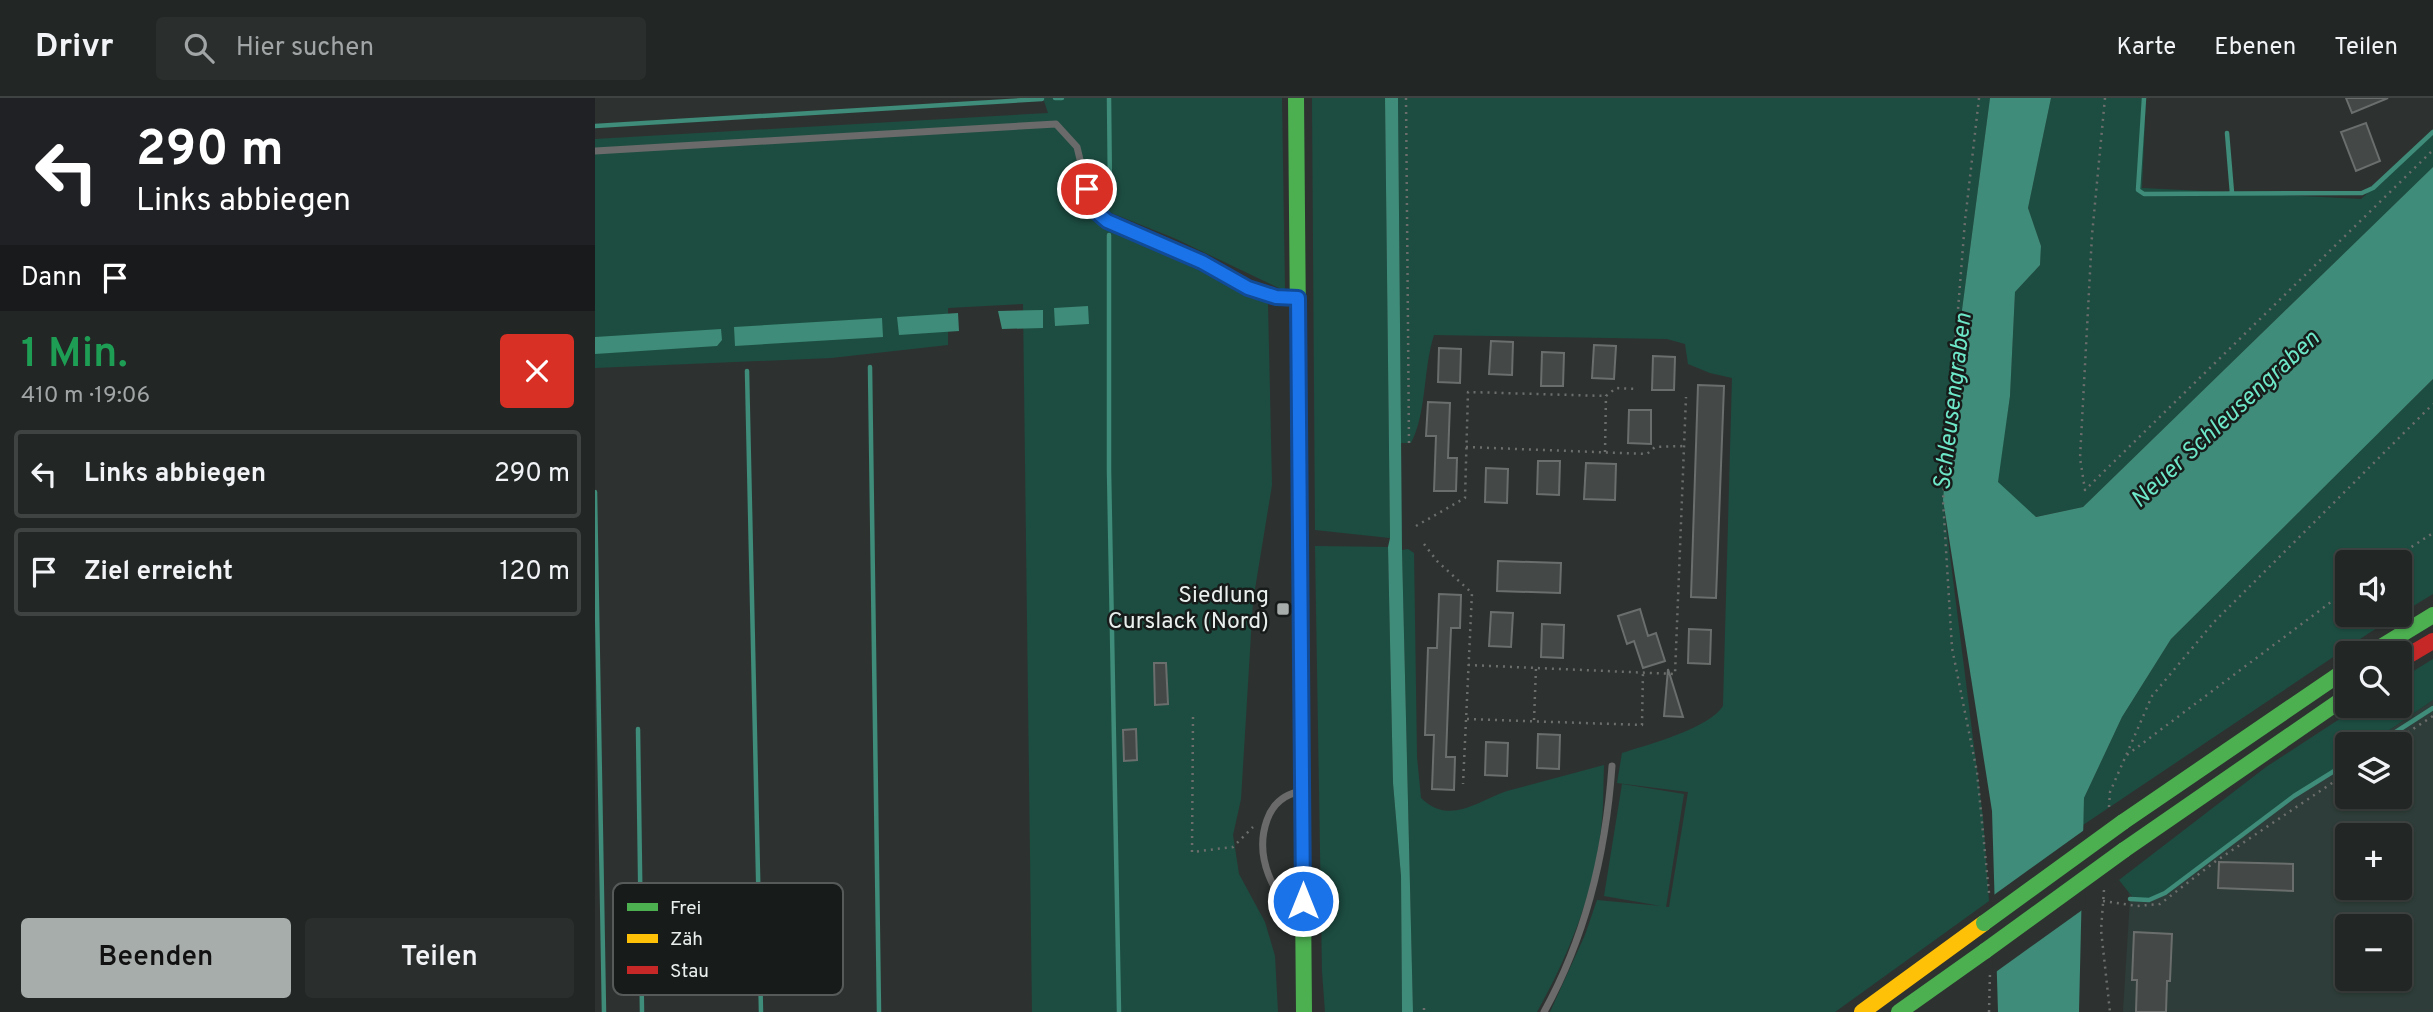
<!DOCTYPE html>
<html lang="de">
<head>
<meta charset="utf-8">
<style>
  body { margin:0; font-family:Overpass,sans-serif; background:#2a2e2c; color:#f1f3f6; height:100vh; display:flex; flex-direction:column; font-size:26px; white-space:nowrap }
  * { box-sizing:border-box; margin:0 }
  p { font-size:23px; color:#a2a5a6 }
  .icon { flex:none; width:38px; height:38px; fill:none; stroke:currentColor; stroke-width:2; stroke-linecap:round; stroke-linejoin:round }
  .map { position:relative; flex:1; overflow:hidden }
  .sheet { display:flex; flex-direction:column; background:#222624; width:595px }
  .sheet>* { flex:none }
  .hud { background:#202124; color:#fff; overflow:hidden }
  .controls { position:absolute; left:1740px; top:452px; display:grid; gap:14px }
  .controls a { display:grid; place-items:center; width:77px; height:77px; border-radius:7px; background:#222624; box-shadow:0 2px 5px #0004,0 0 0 2px #3f4341; font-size:35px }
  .pin { position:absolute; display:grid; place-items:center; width:60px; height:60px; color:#fff; margin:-30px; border:4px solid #fff; border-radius:50%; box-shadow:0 2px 7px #0007 }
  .me { position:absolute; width:77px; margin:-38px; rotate:0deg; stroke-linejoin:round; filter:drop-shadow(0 0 5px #0008) }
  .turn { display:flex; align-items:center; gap:24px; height:147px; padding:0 21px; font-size:32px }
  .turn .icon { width:91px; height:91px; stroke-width:2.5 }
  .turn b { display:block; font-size:49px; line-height:60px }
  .then { display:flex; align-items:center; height:66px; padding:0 21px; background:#0003; gap:14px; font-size:26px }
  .round { display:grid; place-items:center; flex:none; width:74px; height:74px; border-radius:7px; background:#2a2e2c }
  .head { display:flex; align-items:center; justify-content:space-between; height:119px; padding:0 21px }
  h1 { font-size:42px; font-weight:600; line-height:52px; color:#1e9e55 }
  .primary-button { display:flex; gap:14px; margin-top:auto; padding:14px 21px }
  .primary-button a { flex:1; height:80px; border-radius:7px; background:#a7adab; color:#111; font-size:28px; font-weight:600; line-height:80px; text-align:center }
  .primary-button a+a { background:#2a2e2c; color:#f1f3f6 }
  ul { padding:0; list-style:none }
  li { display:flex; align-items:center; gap:21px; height:88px; margin:0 14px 10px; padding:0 7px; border:4px solid #3f4341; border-radius:7px }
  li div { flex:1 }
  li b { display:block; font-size:26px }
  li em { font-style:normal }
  header { display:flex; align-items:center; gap:42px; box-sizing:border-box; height:98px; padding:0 35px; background:#222624; border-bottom:2px solid #3f4341 }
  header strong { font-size:33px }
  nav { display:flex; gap:38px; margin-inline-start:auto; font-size:24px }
  .search { width:490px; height:63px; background:#2a2e2c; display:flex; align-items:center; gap:18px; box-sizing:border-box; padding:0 24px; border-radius:7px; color:#a2a5a6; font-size:26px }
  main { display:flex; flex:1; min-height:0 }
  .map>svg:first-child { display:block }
  .built { fill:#2e3d39; fill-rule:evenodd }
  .green { fill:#1d4d41; fill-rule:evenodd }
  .water { fill:#3e8c79 }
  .pier { fill:#2d3230 }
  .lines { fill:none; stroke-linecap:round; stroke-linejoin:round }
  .stream { stroke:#3e8c79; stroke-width:4.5 }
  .building { fill:#444847; stroke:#6a6e6c; stroke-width:2 }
  .path { stroke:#6c6e6c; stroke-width:2.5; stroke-dasharray:2 5; stroke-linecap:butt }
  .lane { stroke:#696a69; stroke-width:7 }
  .fast { stroke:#4caf50; stroke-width:16 }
  .slow { stroke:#ffc107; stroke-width:16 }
  .jam { stroke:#c62828; stroke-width:16 }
  .fast-bridge { stroke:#4caf50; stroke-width:16 }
  .route-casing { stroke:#114b97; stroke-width:18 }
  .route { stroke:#1a73e8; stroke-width:12 }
  .poi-dot { fill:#a7adab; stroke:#171b19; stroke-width:2.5 }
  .labels { text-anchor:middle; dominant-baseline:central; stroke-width:5; stroke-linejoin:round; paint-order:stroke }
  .poi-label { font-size:23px; fill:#e9efed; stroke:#171b19; text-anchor:end }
  .water-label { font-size:24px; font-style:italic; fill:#6de7c8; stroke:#171b19 }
  .key { fill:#171b19; stroke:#565b59; stroke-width:2 }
  .key-label { font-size:19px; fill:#e9efed }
</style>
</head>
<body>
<header>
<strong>Drivr</strong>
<div class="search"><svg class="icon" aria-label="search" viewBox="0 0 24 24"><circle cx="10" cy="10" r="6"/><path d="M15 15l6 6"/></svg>Hier suchen</div>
<nav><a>Karte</a><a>Ebenen</a><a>Teilen</a></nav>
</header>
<main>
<section class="sheet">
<div class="hud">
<div class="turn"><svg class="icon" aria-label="left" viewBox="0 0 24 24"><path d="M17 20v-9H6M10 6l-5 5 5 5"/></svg><div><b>290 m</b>Links abbiegen</div></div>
<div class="then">Dann<svg class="icon" aria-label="arrive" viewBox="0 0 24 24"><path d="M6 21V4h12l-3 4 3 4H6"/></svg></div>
</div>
<div class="head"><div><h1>1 Min.</h1><p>410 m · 19:06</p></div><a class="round" style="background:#d93025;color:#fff"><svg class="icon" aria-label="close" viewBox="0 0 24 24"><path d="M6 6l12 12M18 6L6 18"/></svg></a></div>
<ul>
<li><svg class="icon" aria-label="left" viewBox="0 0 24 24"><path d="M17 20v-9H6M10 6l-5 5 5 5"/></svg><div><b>Links abbiegen</b></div><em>290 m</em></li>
<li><svg class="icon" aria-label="arrive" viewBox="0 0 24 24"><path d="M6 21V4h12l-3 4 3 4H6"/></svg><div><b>Ziel erreicht</b></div><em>120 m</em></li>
</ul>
<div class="primary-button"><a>Beenden</a><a>Teilen</a></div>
</section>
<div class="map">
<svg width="1838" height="914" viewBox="0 0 1838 914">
  <rect width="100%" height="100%" fill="#2d3230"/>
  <!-- built -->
  <path class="built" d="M1838,602v312h-310l7,-113 -2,-7 6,7 31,-6 182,-134v37h52v-52h-30zM1752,737h52v52h-52zM1752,828h52v52h-52z"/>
  <!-- green -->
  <path class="green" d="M448,0h239l3,193 -111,-53 -70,-28 -1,13 165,81 4,181 -19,116 -12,198 -8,36 6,39 26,48 10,34 3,56h-246l-9,-708 -75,4v37l-117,13 -236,10v-229l453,-26z
    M717,0h73l5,440 -75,-8z
    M803,0h592l-37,280 -10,122 40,318 6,83 -154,111h-285l35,-77 12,-35 64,6 -57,-10 18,-112 62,10 -18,113h3l19,-115 -71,-9 5,-30c25,-8 88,-25 101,-47l9,-328 -22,-5 -22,-9 -3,-20 -18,-5 -233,-4c-11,33 -7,78 -23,108h-10z
    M1456,0h95l-4,90 219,11 72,-65v33l-350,340 -48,10 -38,-34 13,-87 5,-104 25,-27 1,-19 -13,-38z
    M1838,281v215l-64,39 -286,192 1,-27 38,-81 49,-78zM1752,464h52v52h-52z
    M720,448l73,1 5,236 8,93 1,136h-77l-3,-41z
    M813,451l6,4 3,204 4,41c29,28 56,3 86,-7l97,-26c-1,21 0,43 -3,64 -7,65 -33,127 -64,183h-124l-11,-462z
    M1838,561v41l-64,44h-22v15l-182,134 -16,7 -15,-1 -15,-19 147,-113 95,-62h38v-25z"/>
  <!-- water -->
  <path class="water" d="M790,0h13l4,452 11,462h-11l-1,-136 -8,-93 -5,-236 2,-9z
    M1395,0h61l-23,110 13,38 -1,19 -25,27 -5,104 -12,86 38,35 47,-10 350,-340v212l-262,260 -49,78 -38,81 -5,214h-81l-6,-201 -49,-311 10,-122z
    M493,208l1,18 -34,2 -1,-18z
    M448,212v18l-41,1 -4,-18z
    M363,215l1,18 -60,4 -2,-18z
    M287,220l1,19 -148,9 -1,-19z
    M126,231l1,11 -5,6 -122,8v-17z"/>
  <!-- pier -->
  <path class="pier" d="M1492,730l-2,80 -92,66 -2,-77z"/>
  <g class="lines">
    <!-- stream -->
    <path class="stream" d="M460,0h7
      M514,0l1,93
      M1549,0l-6,92 6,4 218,-1 11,-5 60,-56
      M0,28l447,-27
      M1632,35l5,60
      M514,137v235l10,542
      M275,269l9,645
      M152,273l14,641
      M0,394l9,520
      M43,631l4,283
      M1782,646l56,-36
      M1535,801l19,1 16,-7 129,-97 53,-33"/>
  </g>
  <!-- building -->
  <path class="building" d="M1751,0h42l-36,15z
    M1771,25l14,38 -24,10 -15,-39z
    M896,243l22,1 -1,33 -23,-1z
    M999,247l22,1 -2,33 -22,-1z
    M844,250l22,1 -1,34 -22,-1z
    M947,254l22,1 -1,33h-22z
    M1058,258l22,1 -1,33h-22z
    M1103,287l26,1 -8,212 -25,-1z
    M833,304l22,1 -2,55h9l-1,33h-22l2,-55h-10z
    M1034,312h22v34l-23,-1z
    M943,363h22l-1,34 -22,-1z
    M991,365l30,1 -1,36 -31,-1z
    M891,370l22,1 -1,34 -22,-1z
    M903,463l63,2 -1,30 -63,-2z
    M844,496l22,1 -1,33h-9l-3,75 -2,54h9l-1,33 -22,-1 2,-54h-9l3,-87h9z
    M1045,511l8,27 8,-3 9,28 -22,7 -9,-27 -7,3 -9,-28z
    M896,514l22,1 -2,34 -22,-1z
    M947,526l22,1 -1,33 -22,-1z
    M1094,531l22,1 -1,34 -22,-1z
    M559,565h12l2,41 -13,1z
    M1073,571l15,48 -19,-1z
    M541,631l1,31 -13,1 -1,-31z
    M943,636l22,1 -1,34 -22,-1z
    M891,644l22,1 -1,33 -22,-1z
    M1624,764l74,2v27l-75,-3z
    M1539,834l38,2 -2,47h-3l-1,31h-30l1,-32h-5z"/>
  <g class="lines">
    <!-- path -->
    <path class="path" d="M811,0l3,346
      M1384,0l-14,123 -22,279 9,148 25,124 12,121
      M1510,0l-13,137 -12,223 5,32 348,-340
      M871,349l181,7 8,-7 29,-1
      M1010,354l1,-56 10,-8 21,1
      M821,428l49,-28 3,-106 138,4
      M829,446l13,17 35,32 -9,191
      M1793,464l45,-29
      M873,567l207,9 11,-277
      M598,619l-1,135 41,-5 20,-20
      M872,621l175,6 1,-53
      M939,622l2,-52
      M1795,646l43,-28
      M1532,657l220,-165
      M1514,709l1,-15 42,-96 62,-74 219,-218
      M1509,792l-3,40 9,82
      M1508,803l34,5 23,-2 56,-43 131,-88
      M829,910v4
      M1394,914l1,-39"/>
    <!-- lane -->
    <path class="lane" d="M0,53l461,-27 21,23 15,62 15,12 95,41 46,26 28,9 21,1
      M704,825c-24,-29 -46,-64 -32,-103 6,-17 17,-26 35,-29
      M949,914c42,-76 62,-161 68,-246"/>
    <!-- fast -->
    <path class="fast" d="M701,0l8,914
      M1776,555l62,-38
      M1528,724l224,-153
      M1529,752l223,-154
      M1304,914l86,-61"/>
    <!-- slow -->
    <path class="slow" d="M1267,914l122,-89"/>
    <!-- jam -->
    <path class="jam" d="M1804,563l34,-20"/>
    <!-- fast-bridge -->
    <path class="fast-bridge" d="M1389,825l139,-101
      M1390,853l139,-101"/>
  </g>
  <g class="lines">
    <!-- route casing -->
    <g class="route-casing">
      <path id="route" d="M492,91l6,20 14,12 95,41 46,26 28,9 22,1 5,603"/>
    </g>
    <!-- route -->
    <use href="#route" class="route"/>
  </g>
  <!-- markers -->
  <rect class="poi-dot" x="681" y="504" width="14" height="14" rx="3.5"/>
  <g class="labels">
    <!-- poi labels -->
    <g class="poi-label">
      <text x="674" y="498">Siedlung<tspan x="674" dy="26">Curslack (Nord)</tspan></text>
    </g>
    <!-- water labels -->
    <g class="water-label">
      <text transform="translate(1359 304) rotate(-83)">Schleusengraben</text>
      <text transform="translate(1631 322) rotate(-43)">Neuer Schleusengraben</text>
    </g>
  </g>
  <!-- legend -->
  <rect x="18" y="785" width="230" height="112" rx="10" class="key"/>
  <rect x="32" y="805" width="31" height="8" fill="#4caf50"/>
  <rect x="32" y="836" width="31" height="9" fill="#ffc107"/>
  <rect x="32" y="868" width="31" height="8" fill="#c62828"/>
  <g class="key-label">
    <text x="75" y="816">Frei</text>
    <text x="75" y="847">Zäh</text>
    <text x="75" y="879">Stau</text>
  </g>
</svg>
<div class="controls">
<a><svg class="icon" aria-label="sound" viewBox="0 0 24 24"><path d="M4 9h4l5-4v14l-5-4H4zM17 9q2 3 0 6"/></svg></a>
<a><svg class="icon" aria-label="search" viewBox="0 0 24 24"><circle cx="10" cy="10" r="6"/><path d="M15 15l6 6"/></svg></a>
<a><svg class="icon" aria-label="layers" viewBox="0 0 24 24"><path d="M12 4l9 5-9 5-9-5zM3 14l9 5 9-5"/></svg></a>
<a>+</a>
<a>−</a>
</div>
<div class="pin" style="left:492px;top:91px;background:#d93025"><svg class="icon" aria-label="arrive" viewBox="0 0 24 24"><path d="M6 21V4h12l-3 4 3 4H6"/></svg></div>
<svg class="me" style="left:708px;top:803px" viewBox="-20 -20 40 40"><circle r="17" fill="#1a73e8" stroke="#fff" stroke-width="3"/><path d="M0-11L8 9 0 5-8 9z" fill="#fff"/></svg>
</div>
</main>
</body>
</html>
